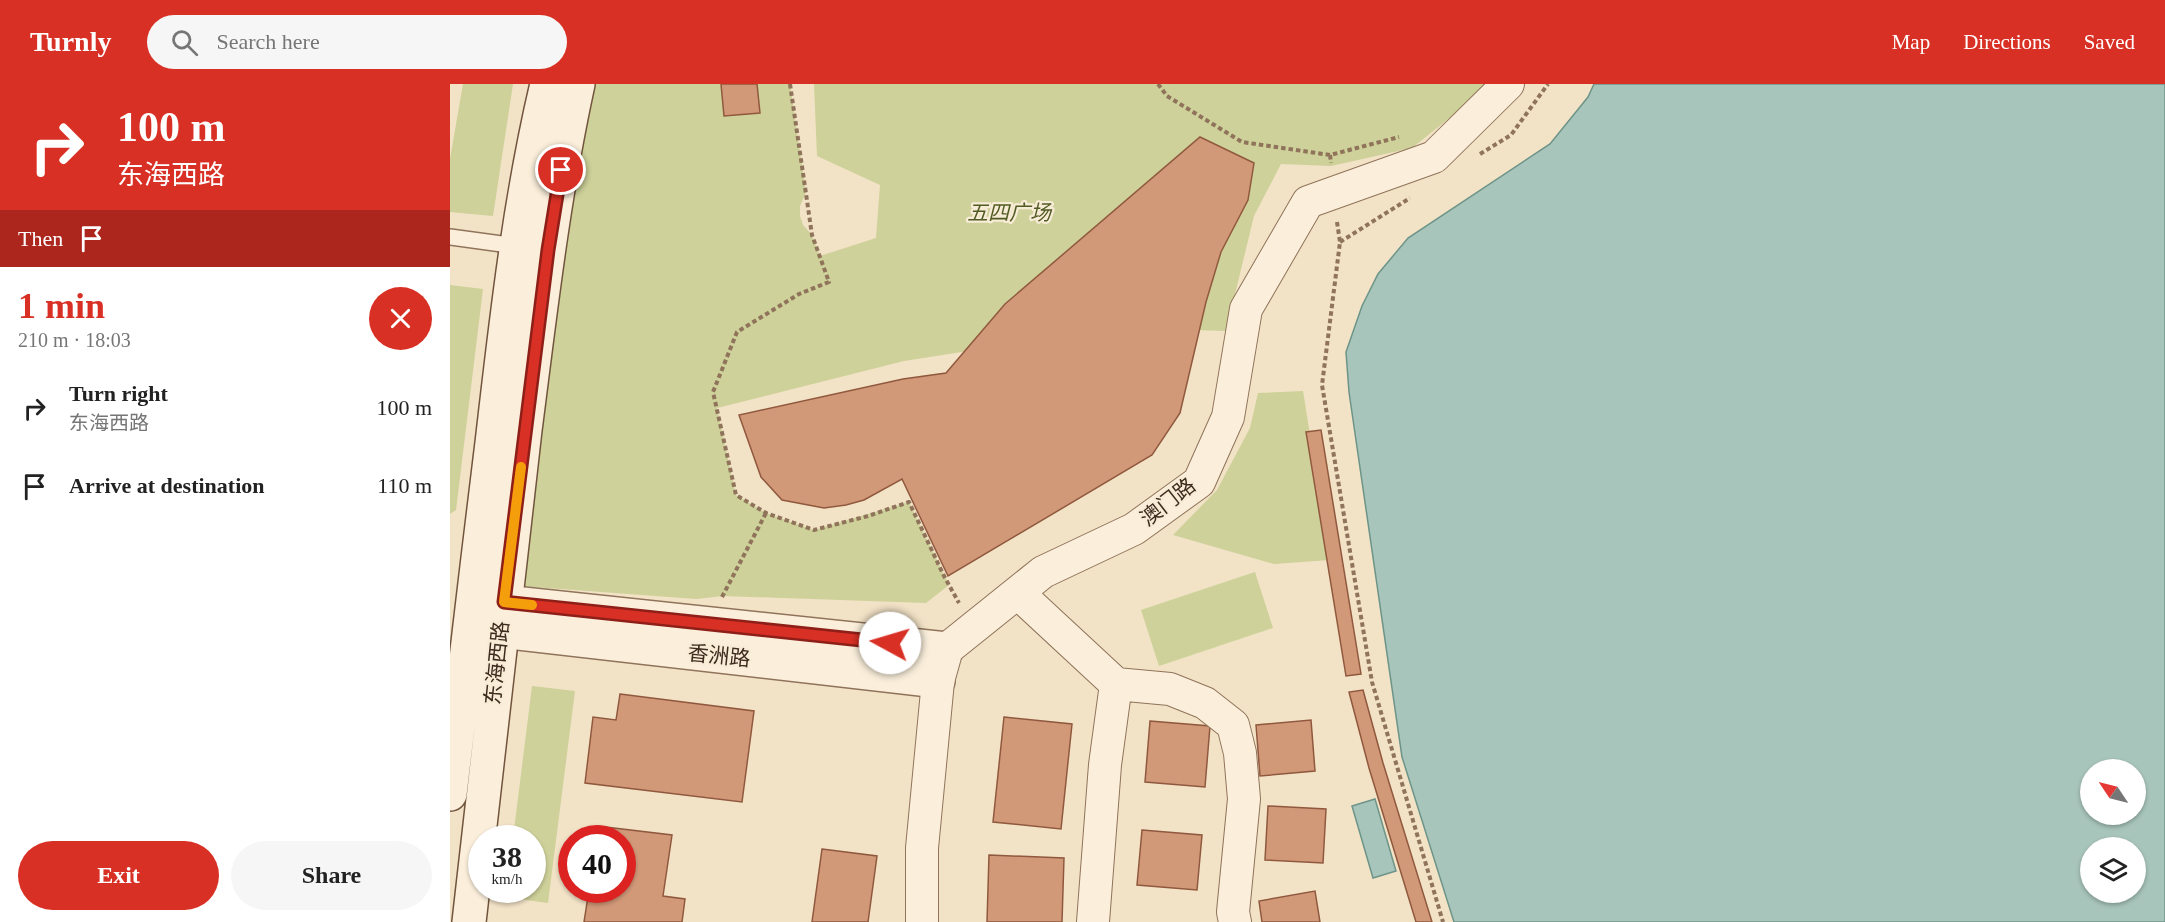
<!DOCTYPE html>
<html lang="en">
<head>
<meta charset="utf-8">
<style>
  body { margin:0; font-family:"Times New Roman","Noto Sans SC",serif; background:#f6f6f6; color:#222; height:100vh; display:flex; flex-direction:column; font-size:22px; white-space:nowrap }
  * { box-sizing:border-box; margin:0 }
  p { font-size:20px; color:#767676 }
  .icon { flex:none; width:33px; height:33px; fill:none; stroke:currentColor; stroke-width:2; stroke-linecap:round; stroke-linejoin:round }
  .map { position:relative; flex:1; overflow:hidden }
  .drawer { display:flex; flex-direction:column; background:#fff; width:450px }
  .drawer>* { flex:none }
  .top-card { background:#d93025; color:#fff; overflow:hidden }
  .needle { width:39px; rotate:305deg }
  .fabs { position:absolute; left:1630px; top:675px; display:grid; gap:12px }
  .fabs a { display:grid; place-items:center; width:66px; height:66px; border-radius:50%; background:#fff; box-shadow:0 2px 4px #0004; font-size:30px }
  .speed { position:absolute; left:18px; top:741px; display:flex; gap:12px; font-size:30px; font-weight:700; text-align:center }
  .speed>* { display:grid; place-content:center; width:78px; height:78px; border-radius:50%; background:#fff; box-shadow:0 2px 4px #0004; line-height:1 }
  .speed small { font-size:15px; font-weight:400 }
  .speed .limit { border:9px solid #d22; background:#fff; color:#111 }
  .pin { position:absolute; display:grid; place-items:center; width:51px; height:51px; color:#fff; margin:-26px; border:3px solid #fff; border-radius:50%; box-shadow:0 2px 6px #0007 }
  .me { position:absolute; width:66px; margin:-33px; rotate:276deg; stroke-linejoin:round; filter:drop-shadow(0 0 4px #0008) }
  .turn { display:flex; align-items:center; gap:21px; height:126px; padding:0 18px; font-size:27px }
  .turn .icon { width:78px; height:78px; stroke-width:2.5 }
  .turn b { display:block; font-size:42px; line-height:51px }
  .then { display:flex; align-items:center; height:57px; padding:0 18px; background:#0003; gap:12px; font-size:22px }
  .round { display:grid; place-items:center; flex:none; width:63px; height:63px; border-radius:32px; background:#f6f6f6 }
  .overview { display:flex; align-items:center; justify-content:space-between; height:102px; padding:0 18px }
  h1 { font-size:36px; font-weight:600; line-height:45px; color:#d93025 }
  .primary-button { display:flex; gap:12px; margin-top:auto; padding:12px 18px }
  .primary-button a { flex:1; height:69px; border-radius:36px; background:#d93025; color:#fff; font-size:24px; font-weight:600; line-height:69px; text-align:center }
  .primary-button a+a { background:#f6f6f6; color:#222 }
  ul { padding:0; list-style:none }
  li { display:flex; align-items:center; gap:18px; height:78px; padding:0 18px }
  li div { flex:1 }
  li b { display:block; font-size:22px }
  li em { font-style:normal }
  header { display:flex; align-items:center; gap:36px; box-sizing:border-box; height:84px; padding:0 30px; background:#d93025; color:#fff }
  header strong { font-size:28px }
  nav { display:flex; gap:33px; margin-inline-start:auto; font-size:21px }
  .search { width:420px; height:54px; background:#f6f6f6; display:flex; align-items:center; gap:15px; box-sizing:border-box; padding:0 21px; border-radius:33px; color:#767676; font-size:22px }
  main { display:flex; flex:1; min-height:0 }
  .map>svg:first-child { display:block }
  .green { fill:#ced199 }
  .water { fill:#a8c5bb; stroke:#6d9488; stroke-width:1.5; fill-rule:evenodd }
  .building { fill:#d29979; stroke:#90593e; stroke-width:1.5 }
  .lines { fill:none; stroke-linecap:round; stroke-linejoin:round }
  .service-casing { stroke:#8f735a; stroke-width:18 }
  .minor-casing { stroke:#8f735a; stroke-width:34 }
  .tertiary-casing { stroke:#8f735a; stroke-width:36 }
  .secondary-casing { stroke:#71543d; stroke-width:36 }
  .path { stroke:#8f735a; stroke-width:4; stroke-dasharray:4.5 3; stroke-linecap:butt }
  .service { stroke:#fbefdb; stroke-width:15 }
  .minor { stroke:#fbefdb; stroke-width:32 }
  .tertiary { stroke:#fbefdb; stroke-width:33 }
  .secondary { stroke:#fbefdb; stroke-width:33 }
  .route-casing { stroke:#8d1f18; stroke-width:15 }
  .route { stroke:#d93025; stroke-width:10 }
  .slow { stroke:#f59e0b; stroke-width:10 }
  .labels { text-anchor:middle; dominant-baseline:central; stroke-width:4.5; stroke-linejoin:round; paint-order:stroke }
  .park-label { font-size:21px; font-style:italic; fill:#515c24; stroke:#f8ecd7 }
  .street-label { font-size:21px; fill:#3e2c1f; stroke:#f8ecd7 }
</style>
</head>
<body>
<header>
<strong>Turnly</strong>
<div class="search"><svg class="icon" aria-label="search" viewBox="0 0 24 24"><circle cx="10" cy="10" r="6"/><path d="M15 15l6 6"/></svg>Search here</div>
<nav><a>Map</a><a>Directions</a><a>Saved</a></nav>
</header>
<main>
<section class="drawer">
<div class="top-card">
<div class="turn"><svg class="icon" aria-label="right" viewBox="0 0 24 24"><path d="M7 20v-9h11M14 6l5 5-5 5"/></svg><div><b>100 m</b>东海西路</div></div>
<div class="then">Then<svg class="icon" aria-label="arrive" viewBox="0 0 24 24"><path d="M6 21V4h12l-3 4 3 4H6"/></svg></div>
</div>
<div class="overview"><div><h1>1 min</h1><p>210 m · 18:03</p></div><a class="round" style="background:#d93025;color:#fff"><svg class="icon" aria-label="close" viewBox="0 0 24 24"><path d="M6 6l12 12M18 6L6 18"/></svg></a></div>
<ul>
<li><svg class="icon" aria-label="right" viewBox="0 0 24 24"><path d="M7 20v-9h11M14 6l5 5-5 5"/></svg><div><b>Turn right</b><p>东海西路</p></div><em>100 m</em></li>
<li><svg class="icon" aria-label="arrive" viewBox="0 0 24 24"><path d="M6 21V4h12l-3 4 3 4H6"/></svg><div><b>Arrive at destination</b></div><em>110 m</em></li>
</ul>
<div class="primary-button"><a>Exit</a><a>Share</a></div>
</section>
<div class="map">
<svg width="1715" height="838" viewBox="0 0 1715 838">
  <rect width="100%" height="100%" fill="#f2e2c6"/>
  <!-- green -->
  <path class="green" d="M13,0h50l-20,132 -43,-4v-53z
    M139,0h201l16,108 -6,14v10l3,9 9,10 8,21 56,-18 4,-53 -63,-29 -3,-72h678l-80,64 -81,18 -50,-2 -27,52 -28,115 -63,-2 -130,12 -129,20 -187,47 19,87 30,18 48,17 95,-28 40,83 -23,18 -203,-7 -27,3 -176,-13 37,-339z
    M0,201l33,4 -27,221 -6,4z
    M853,307l27,169 -56,4 -101,-29 44,-45 33,-62 8,-35z
    M805,488l18,56 -114,38 -18,-56z
    M82,602l43,5 -27,212 -43,-6 1,-7h26v-52h-19z"/>
  <!-- water -->
  <path class="water" d="M1144,0h571v838h-711l-52,-165 -53,-365 -3,-40 16,-46 16,-32 30,-36 142,-94 38,-47zM1641,686h45v44h-45zM1641,764h45v44h-45z
    M925,715l21,72 -23,7 -21,-72z"/>
  <!-- building -->
  <path class="building" d="M271,0h36l3,29 -36,3z
    M750,53l54,26 -6,37 -27,52 -15,50 -26,111 -28,42 -204,121 -46,-97 -38,21 -18,5 -22,3 -42,-8 -21,-23 -22,-62 164,-36 43,-6 59,-69z
    M871,346l40,244 -15,2 -40,-244z
    M913,606l20,73 49,159h-16l-47,-154 -20,-76z
    M170,610l134,17 -12,91 -157,-19 8,-66 23,3z
    M554,633l68,7 -11,105 -68,-7z
    M861,636l4,51 -55,5 -4,-51z
    M700,637l60,5 -5,61 -60,-5z
    M818,722l58,3 -3,54 -58,-3z
    M147,742l75,9 -9,61 22,3 -3,23h-98l5,-32h33v-52h-26z
    M692,746l60,5 -5,55 -60,-5z
    M372,765l55,7 -9,66h-56z
    M539,771l75,3 -2,64h-75z
    M865,807l5,31h-58l-3,-21z"/>
  <g class="lines">
    <!-- service casing -->
    <g class="service-casing">
      <path id="service" d="M0,153l67,9"/>
    </g>
    <!-- minor casing -->
    <g class="minor-casing">
      <path id="minor" d="M569,510l97,90 -11,81 -12,157
        M666,600l54,5 35,14 28,22 7,28 4,46 -11,113 2,10
        M472,838v-74l16,-167 9,-32 96,-77 91,-43 65,-47 29,-65 18,-108 62,-107 126,-45 74,-73"/>
    </g>
    <!-- tertiary casing -->
    <g class="tertiary-casing">
      <path id="tertiary" d="M54,518l443,47
        M51,547l437,50"/>
    </g>
    <!-- secondary casing -->
    <g class="secondary-casing">
      <path id="secondary" d="M0,710c13,-117 28,-234 42,-351 14,-120 27,-241 55,-359
        M19,838c18,-164 36,-328 56,-492 15,-116 28,-232 53,-346"/>
    </g>
    <!-- path -->
    <path class="path" d="M340,0l22,151 17,47 -30,12 -62,38 -24,60 23,103 30,18 48,17 54,-14 41,-14 35,74 15,27
      M708,0l9,12 75,46 88,13 69,-18
      M1030,70l31,-19 37,-51
      M880,71l1,8
      M887,138l3,20 -18,143 50,297 71,240
      M890,158l70,-44
      M272,513l44,-84"/>
    <!-- service -->
    <use href="#service" class="service"/>
    <!-- minor -->
    <use href="#minor" class="minor"/>
    <!-- tertiary -->
    <use href="#tertiary" class="tertiary"/>
    <!-- secondary -->
    <use href="#secondary" class="secondary"/>
  </g>
  <g class="lines">
    <!-- route casing -->
    <g class="route-casing">
      <path id="route" d="M111,86l-13,80 -44,352 386,41"/>
    </g>
    <!-- route -->
    <use href="#route" class="route"/>
    <!-- slow -->
    <path class="slow" d="M71,383l-17,135 28,3"/>
  </g>
  <g class="labels">
    <!-- park labels -->
    <g class="park-label">
      <text x="559" y="129">五四广场</text>
    </g>
    <!-- street labels -->
    <g class="street-label">
      <text transform="translate(718 418) rotate(-38)">澳门路</text>
      <text transform="translate(269 572) rotate(6)">香洲路</text>
      <text transform="translate(47 579) rotate(-84)">东海西路</text>
    </g>
  </g>
</svg>
<div class="fabs">
<a><svg class="needle" viewBox="-14 -14 28 28"><path d="M0-13l5 13h-10z" fill="#e53935"/><path d="M0 13l5-13h-10z" fill="#767676"/></svg></a>
<a><svg class="icon" aria-label="layers" viewBox="0 0 24 24"><path d="M12 4l9 5-9 5-9-5zM3 14l9 5 9-5"/></svg></a>
</div>
<div class="speed"><div>38<small>km/h</small></div><div class="limit">40</div></div>
<div class="pin" style="left:111px;top:86px;background:#d93025"><svg class="icon" aria-label="arrive" viewBox="0 0 24 24"><path d="M6 21V4h12l-3 4 3 4H6"/></svg></div>
<svg class="me" style="left:440px;top:559px" viewBox="-20 -20 40 40"><circle r="19" fill="#fff"/><path d="M0-13L10 11 0 6-10 11z" fill="#d93025"/></svg>
</div>
</main>
</body>
</html>
